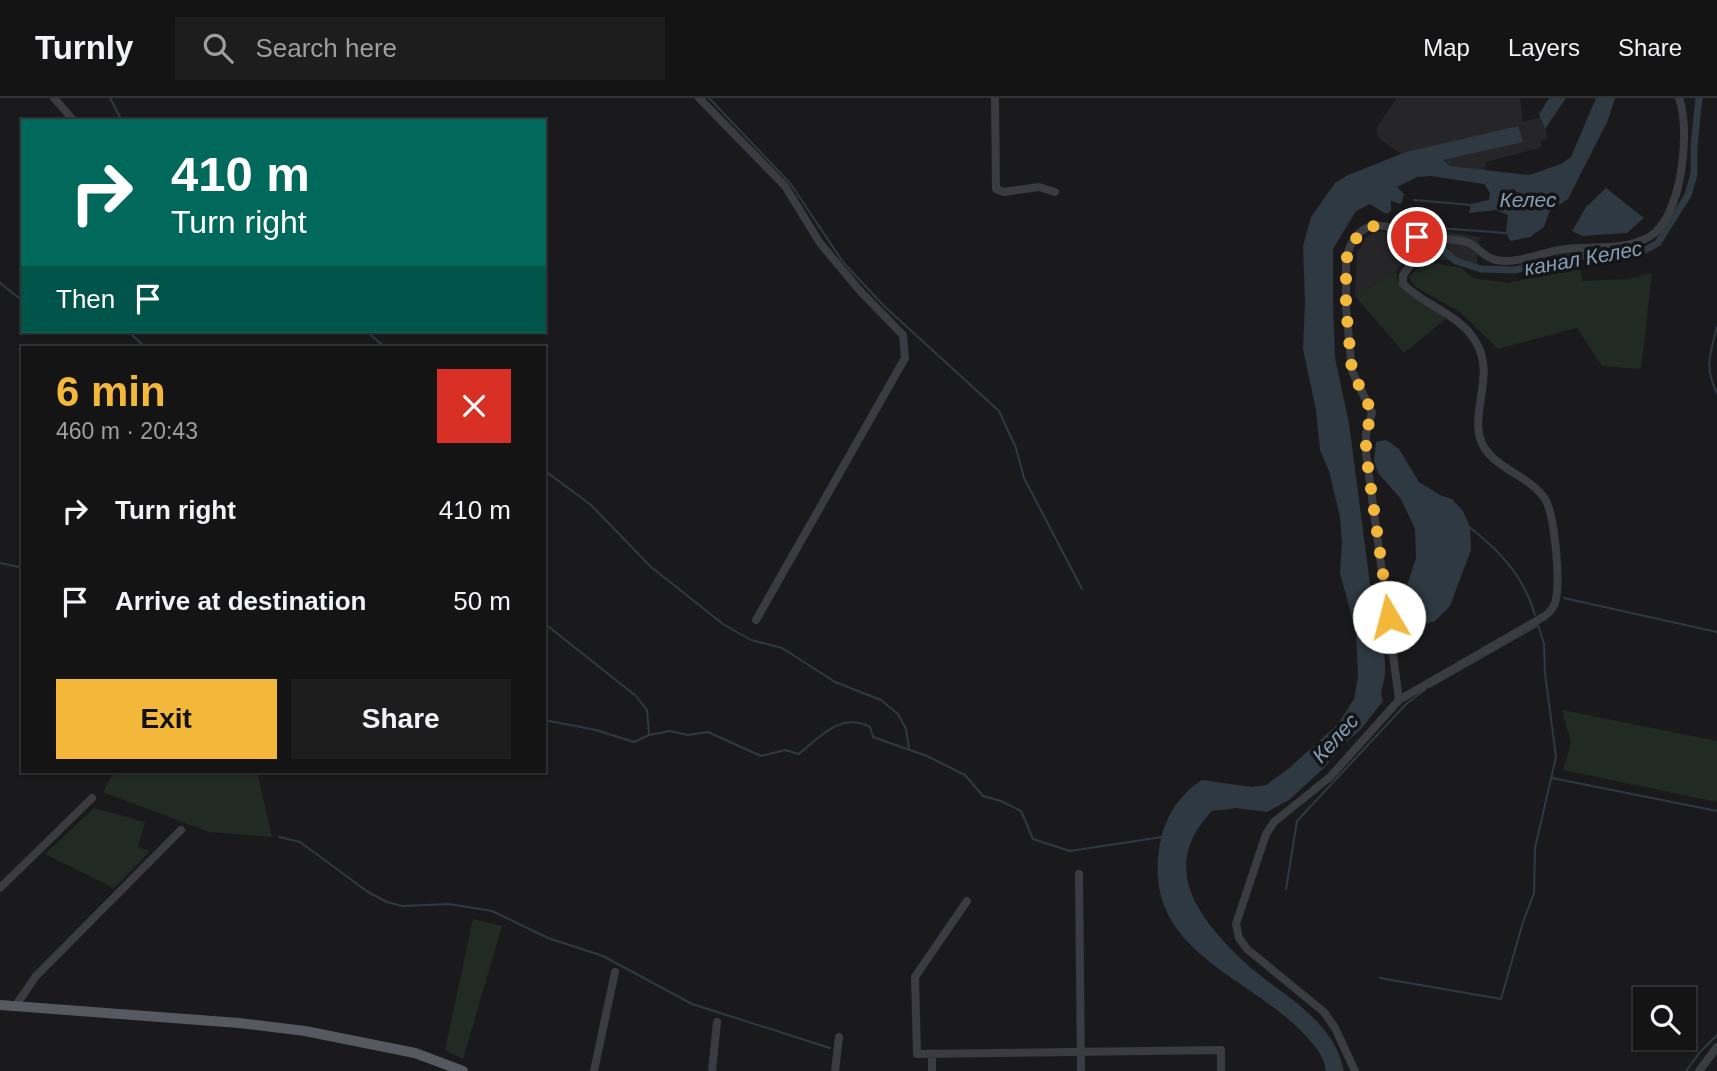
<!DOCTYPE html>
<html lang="en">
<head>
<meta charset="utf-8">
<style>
  body { margin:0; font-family:Helvetica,sans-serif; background:#1d1d1e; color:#f1f3f6; height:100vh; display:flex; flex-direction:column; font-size:26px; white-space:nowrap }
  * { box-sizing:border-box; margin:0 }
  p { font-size:23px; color:#9d9ea0 }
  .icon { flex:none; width:38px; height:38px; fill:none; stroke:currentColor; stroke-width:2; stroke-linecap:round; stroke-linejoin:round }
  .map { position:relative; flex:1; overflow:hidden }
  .sheet { position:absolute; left:21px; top:248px; width:525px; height:427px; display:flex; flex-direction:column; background:#141415; border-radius:0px; box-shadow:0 2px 5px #0004,0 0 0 2px #333334 }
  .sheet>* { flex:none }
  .hud { position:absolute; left:21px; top:21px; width:525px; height:214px; border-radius:0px; box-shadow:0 2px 5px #0004,0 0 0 2px #333334; background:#00695c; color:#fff; overflow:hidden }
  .tools { position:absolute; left:1633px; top:889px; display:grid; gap:14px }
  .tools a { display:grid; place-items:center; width:63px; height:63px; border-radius:0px; background:#141415; box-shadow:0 2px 5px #0004,0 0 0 2px #333334; font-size:35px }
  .pin { position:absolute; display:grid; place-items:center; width:60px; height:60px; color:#fff; margin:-30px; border:4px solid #fff; border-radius:50%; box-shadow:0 2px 7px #0007 }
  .me { position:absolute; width:77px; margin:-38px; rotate:352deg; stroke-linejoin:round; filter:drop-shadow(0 0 5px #0008) }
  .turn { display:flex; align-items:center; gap:24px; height:147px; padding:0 35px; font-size:32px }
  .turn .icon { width:91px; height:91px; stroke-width:2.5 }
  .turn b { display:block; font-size:49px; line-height:60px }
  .then { display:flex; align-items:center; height:66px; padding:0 35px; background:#0003; gap:14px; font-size:26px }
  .round { display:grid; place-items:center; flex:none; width:74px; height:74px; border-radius:0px; background:#1d1d1e }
  .overview { display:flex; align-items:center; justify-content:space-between; height:119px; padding:0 35px }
  h1 { font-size:42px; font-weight:800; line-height:52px; color:#f3b73a }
  .cta { display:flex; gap:14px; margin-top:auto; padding:14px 35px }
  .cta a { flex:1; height:80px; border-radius:0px; background:#f3b73a; color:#111; font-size:28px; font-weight:800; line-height:80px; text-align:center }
  .cta a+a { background:#1d1d1e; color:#f1f3f6 }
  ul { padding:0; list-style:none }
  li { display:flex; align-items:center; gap:21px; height:91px; padding:0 35px }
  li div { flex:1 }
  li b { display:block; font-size:26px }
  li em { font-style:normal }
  header { display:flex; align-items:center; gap:42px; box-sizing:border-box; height:98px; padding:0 35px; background:#141415; border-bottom:2px solid #333334 }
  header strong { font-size:33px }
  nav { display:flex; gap:38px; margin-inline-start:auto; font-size:24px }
  .search { width:490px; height:63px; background:#1d1d1e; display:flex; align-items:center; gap:18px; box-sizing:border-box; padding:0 24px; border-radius:0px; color:#9d9ea0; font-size:26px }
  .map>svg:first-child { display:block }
  .built { fill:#262629 }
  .green { fill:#212a23 }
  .water { fill:#2f3941 }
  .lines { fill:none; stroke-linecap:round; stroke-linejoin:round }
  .stream { stroke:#2f3941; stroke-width:2 }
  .canal { stroke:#2f3941; stroke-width:7 }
  .minor { stroke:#3b3c41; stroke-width:8 }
  .major { stroke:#575960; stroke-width:10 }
  .route { stroke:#f3b73a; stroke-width:12; stroke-dasharray:0 21.6 }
  .labels { text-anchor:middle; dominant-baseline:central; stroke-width:7; stroke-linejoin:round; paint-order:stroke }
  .water-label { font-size:21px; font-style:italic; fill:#849eb6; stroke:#151517 }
</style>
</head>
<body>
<header>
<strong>Turnly</strong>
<div class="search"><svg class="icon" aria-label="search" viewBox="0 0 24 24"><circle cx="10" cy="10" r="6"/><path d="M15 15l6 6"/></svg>Search here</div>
<nav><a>Map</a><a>Layers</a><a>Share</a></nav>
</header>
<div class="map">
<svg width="1717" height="973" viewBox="0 0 1717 973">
  <rect width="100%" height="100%" fill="#1a1a1c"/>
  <!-- built -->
  <path class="built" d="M1397,0h123l3,24 19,-5 6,21 -8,3 2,6 -56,15 -1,9 -35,-5 -8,-7 80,-17 -4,-16 -117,28 -20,-14 -4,-6v-7z
    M1430,131l50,8 -3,27 -49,-6z
    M1379,133l16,3 12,11v14l-11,12 -41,25 2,-43 10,-17z"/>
  <!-- green -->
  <path class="green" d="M1425,163l36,7 12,10 35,5 72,-17 2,15 46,-2 24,-6 -11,96 -39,-3 -25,-38 -79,21 -38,-37 -46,-26 -5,-9z
    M1396,173c2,26 34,33 51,47l-43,35 -49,-57z
    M1562,612l155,31v61l-154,-32 8,-27z
    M114,674h143l15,65 -63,-5 -106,-40z
    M94,710l51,14 -7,25 12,4 -36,37 -69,-34z
    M473,821l29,7 -39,133 -18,-9z"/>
  <!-- water -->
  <path class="water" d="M1549,0h17l-21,31 -6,-15z
    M1596,0h19l-7,22 -40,79 -19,13 -5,15 -14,10 -20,4 -4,-9 2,-17 -12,-5 -27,3 2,-9 18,-4 1,-7 -6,-9 -53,-8 -14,1 -20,10 7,7 -3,10 -10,-3v10l-5,3 -16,-10 -14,7 -23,38v51l2,58 14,65 22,169c9,18 15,61 14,82 -1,11 -6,17 -2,27l-22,28 -20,18 -15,19 -37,34 -22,12 -31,-4 -24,3c-52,54 -17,103 28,147 37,36 93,58 104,113h-18c-2,-15 -11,-25 -21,-36 -56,-60 -161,-83 -146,-185 4,-30 18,-54 43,-70l50,7 14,-2 22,-16 50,-45 16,-25 4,-22 -2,-45 -16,-59 2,-31 -2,-25 -11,-46 -9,-21 -4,-40 -13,-61 2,-47 -2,-56 8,-29 24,-34 13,-8 58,-23 112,-26 5,16 -80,18 7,6 79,9 32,-11 10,-7z
    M1606,90l38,30 -17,15 -45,3 -10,-5 14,-24z
    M1386,342l13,9 20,33 21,13 12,4 11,12 7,16 1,23 -21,56 -15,15 -30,10 -2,-33 13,-40 -1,-29 -14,-30 -23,-26 -4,-12 2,-19z"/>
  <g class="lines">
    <!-- stream -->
    <path class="stream" d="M110,0l12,23
      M709,0l81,85 53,79 40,43 116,106 17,37 8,30 58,111
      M1414,102l58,5
      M1401,118l37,12 68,5
      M0,185l23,18
      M1717,229c-7,27 -13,41 0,66
      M128,233l18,17
      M366,233l20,17
      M544,372l47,35 60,62 72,57 28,16 31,8 53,34 46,18 17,14 8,15 3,19
      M1468,428c31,24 56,50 67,89
      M0,465l23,5
      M1564,500l153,34
      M544,525l92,73 11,14 2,25
      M1430,589l107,-61
      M544,622l52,10 38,12 15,-7 21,-4 18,4 20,-3 53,24 24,-6 14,4c22,-18 41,-42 71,-27l3,10 54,19 38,19 18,21 18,5 20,10 12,28 37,12 92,-14
      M1552,680l165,33
      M279,739l21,5 68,50 19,10 15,4 47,-2 43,7 56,27 55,18 89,48 138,44
      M1286,791l11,-68 109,-117 19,-14
      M1380,880l121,21 22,-77 11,-29 1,-45 21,-91 -11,-84 -1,-29 -6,-19
      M1686,973l14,-19 17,-17"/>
    <!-- canal -->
    <path class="canal" d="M1442,151l14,12 25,8 34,1 47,-12 83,-8 13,-7 30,-48 6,-21v-28l5,-48"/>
    <!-- minor -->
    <path class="minor" d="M54,0l20,23
      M699,0l86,88 35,57 41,49 42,43 2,23 -149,262
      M995,0l1,91 8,3 35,-5 16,5
      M1399,602l-33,-247v-19l6,-21 -20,-42 -6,-64v-48c3,-14 12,-32 29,-33 17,-2 31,9 46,12 15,3 34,-1 48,5 10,5 16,15 27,17 22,4 42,-6 63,-10 28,-5 63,2 90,-13 33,-18 42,-107 30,-139
      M1079,776l2,197
      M0,790l92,-90
      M967,803l-52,76 2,77 304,-4v21
      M16,907l20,-29 145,-146
      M594,973l21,-99
      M712,973l5,-49
      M835,973l4,-34
      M932,973v-17
      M1355,973l-20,-43 -11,-16 -77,-63 -8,-11 -3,-14 30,-90 8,-12 56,-45 69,-77 146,-84c5,-4 10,-10 11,-17 4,-19 -1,-84 -11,-100 -16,-25 -56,-31 -65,-61 -8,-28 14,-64 -3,-94 -16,-30 -51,-37 -74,-60v-9l9,-12 5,-25
      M1699,973l18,-24"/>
    <!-- major -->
    <path class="major" d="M0,907l239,18 66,8 110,22 48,18"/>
  </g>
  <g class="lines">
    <!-- route -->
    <path class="route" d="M1389,519l-23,-164v-19l6,-22 -20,-41 -6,-64v-47l7,-19 18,-15 24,2 22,9"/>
  </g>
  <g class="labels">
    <!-- water labels -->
    <g class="water-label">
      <text x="1528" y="101">Келес</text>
      <text transform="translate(1583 160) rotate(-10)">канал Келес</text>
      <text transform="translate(1335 640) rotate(-48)">Келес</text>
    </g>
  </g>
</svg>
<div class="tools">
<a><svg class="icon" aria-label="search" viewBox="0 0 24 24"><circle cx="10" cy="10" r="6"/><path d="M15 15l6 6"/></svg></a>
</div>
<div class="pin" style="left:1417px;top:139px;background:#d93025"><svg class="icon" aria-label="arrive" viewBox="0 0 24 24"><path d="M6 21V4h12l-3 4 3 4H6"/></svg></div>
<svg class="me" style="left:1389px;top:519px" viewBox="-20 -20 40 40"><circle r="19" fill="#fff"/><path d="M0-13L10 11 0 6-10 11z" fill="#f3b73a"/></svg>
<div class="hud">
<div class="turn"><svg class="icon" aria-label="right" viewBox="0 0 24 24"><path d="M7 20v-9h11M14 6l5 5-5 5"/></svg><div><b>410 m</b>Turn right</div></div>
<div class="then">Then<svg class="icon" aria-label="arrive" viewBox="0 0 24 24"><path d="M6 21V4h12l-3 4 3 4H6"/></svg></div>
</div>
<section class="sheet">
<div class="overview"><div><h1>6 min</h1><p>460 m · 20:43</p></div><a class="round" style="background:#d93025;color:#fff"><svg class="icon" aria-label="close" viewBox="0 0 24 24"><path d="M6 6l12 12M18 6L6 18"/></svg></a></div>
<ul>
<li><svg class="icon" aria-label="right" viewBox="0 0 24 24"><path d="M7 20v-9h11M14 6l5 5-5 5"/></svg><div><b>Turn right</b></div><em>410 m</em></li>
<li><svg class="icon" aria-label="arrive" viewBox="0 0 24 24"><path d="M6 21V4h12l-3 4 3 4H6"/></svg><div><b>Arrive at destination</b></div><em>50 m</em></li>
</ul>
<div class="cta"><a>Exit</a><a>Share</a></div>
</section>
</div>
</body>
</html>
